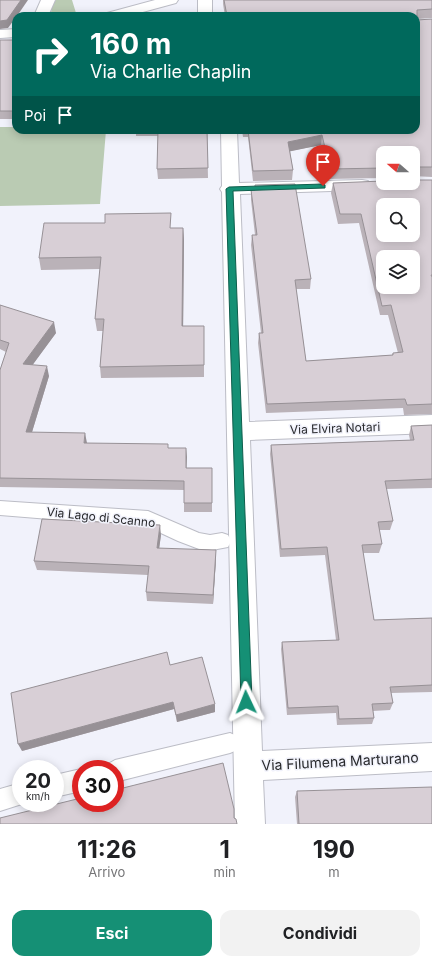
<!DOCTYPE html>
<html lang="it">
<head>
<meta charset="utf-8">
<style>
  body { margin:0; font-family:Inter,sans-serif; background:#f2f2f2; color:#202124; height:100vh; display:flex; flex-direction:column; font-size:15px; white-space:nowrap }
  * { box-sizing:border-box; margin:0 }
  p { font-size:13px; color:#757577 }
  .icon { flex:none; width:22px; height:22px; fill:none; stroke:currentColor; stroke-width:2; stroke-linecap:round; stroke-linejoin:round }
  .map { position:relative; height:824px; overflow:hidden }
  .sheet { display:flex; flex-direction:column; background:#fff; flex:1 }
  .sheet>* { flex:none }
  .guide { position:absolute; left:12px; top:12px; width:408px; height:122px; border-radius:12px; box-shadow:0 2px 10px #0003; background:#00695c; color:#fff; overflow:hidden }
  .needle { width:26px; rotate:290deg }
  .fabs { position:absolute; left:376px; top:146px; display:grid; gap:8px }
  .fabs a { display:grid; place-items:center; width:44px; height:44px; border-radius:8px; background:#fff; box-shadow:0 2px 10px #0003; font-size:20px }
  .speed { position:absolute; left:12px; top:760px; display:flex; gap:8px; font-size:20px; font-weight:700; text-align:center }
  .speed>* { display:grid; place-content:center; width:52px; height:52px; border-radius:50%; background:#fff; box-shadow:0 2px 10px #0003; line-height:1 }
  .speed small { font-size:10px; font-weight:400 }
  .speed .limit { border:6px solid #d22; background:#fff; color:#111 }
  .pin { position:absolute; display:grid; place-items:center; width:34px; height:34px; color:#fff; margin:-41px -17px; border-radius:50% 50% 50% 0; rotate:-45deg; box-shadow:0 0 4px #0007 }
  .pin .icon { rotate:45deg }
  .me { position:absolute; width:44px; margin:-22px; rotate:358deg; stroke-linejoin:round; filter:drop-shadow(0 0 3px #0008) }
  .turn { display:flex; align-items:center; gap:14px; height:84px; padding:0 12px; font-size:18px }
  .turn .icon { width:52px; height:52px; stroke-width:2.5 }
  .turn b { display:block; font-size:28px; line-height:34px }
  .then { display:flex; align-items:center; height:38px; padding:0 12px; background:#0003; gap:8px; font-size:15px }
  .eta { display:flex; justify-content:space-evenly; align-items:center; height:68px; text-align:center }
  .eta b { font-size:24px; font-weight:700; line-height:28px }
  .cta { display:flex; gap:8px; margin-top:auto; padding:8px 12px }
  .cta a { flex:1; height:46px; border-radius:12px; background:#159075; color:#fff; font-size:16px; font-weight:700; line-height:46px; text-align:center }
  .cta a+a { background:#f2f2f2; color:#202124 }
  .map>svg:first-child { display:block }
  .green { fill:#bacbb3 }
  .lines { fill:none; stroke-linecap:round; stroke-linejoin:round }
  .service-casing { stroke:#bcbdc6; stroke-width:2 }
  .minor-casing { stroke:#bcbdc6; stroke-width:2 }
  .tertiary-casing { stroke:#bcbdc6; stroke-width:2 }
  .service { fill:#fff; fill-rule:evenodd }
  .minor { fill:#fff; fill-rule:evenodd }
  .tertiary { fill:#fff; fill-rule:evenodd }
  .wall { fill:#bab2b8 }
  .shaded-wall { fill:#979196 }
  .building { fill:#d8cfd6; stroke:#979196; fill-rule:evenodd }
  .route { fill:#159075; stroke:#0e5e4c }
  .labels { text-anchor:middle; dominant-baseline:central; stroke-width:3; stroke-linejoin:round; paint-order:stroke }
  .street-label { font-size:12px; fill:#292a2d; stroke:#f1f2fb }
  .near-street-label { font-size:14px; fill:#292a2d; stroke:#f1f2fb }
</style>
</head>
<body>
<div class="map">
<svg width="432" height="824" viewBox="0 0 432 824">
  <rect width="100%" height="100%" fill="#f1f2fb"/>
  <!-- green -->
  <path class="green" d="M56,0h16l4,13 -16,3h-10l3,-12z
    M0,127h16v3h90l-6,74 -100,2z"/>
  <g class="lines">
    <!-- service casing -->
    <g class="service-casing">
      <path id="service" d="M0,501l148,10 51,22 11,2 12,-2 6,2 3,6 -3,6 -16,3 -13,-1 -21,-8 -30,-14 -148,-12z
        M230,733l7,3 3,7 -3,7 -7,3 -115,29v-13h-10l3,-5 7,-4z
        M81,769v22l-26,6v-22z
        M21,783v20h4l-25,8v-22z"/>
    </g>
    <!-- minor casing -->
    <g class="minor-casing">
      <path id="minor" d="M41,0h14l-7,16h-14z
        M198,0h14v16h-14z
        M221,130h16l2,53 123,-3 6,1 3,4 -3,4 -6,1 -122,4 9,228 183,-7v18l-182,7 12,311 170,-8v28l-169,9 2,44h-30l-13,-632 -2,-3 2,-3z"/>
    </g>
    <!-- tertiary casing -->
    <g class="tertiary-casing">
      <path id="tertiary" d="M155,0h23l-2,3 -48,13h-23l2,-3z
        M16,29v8l-16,1v-8z"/>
    </g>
    <!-- service -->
    <use href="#service" class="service"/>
    <!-- minor -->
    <use href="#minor" class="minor"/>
    <!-- tertiary -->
    <use href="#tertiary" class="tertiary"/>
  </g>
  <!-- wall -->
  <path class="wall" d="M223,0h209v18l-15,1v1l15,-1v158l-19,-1v-23h-30v25l-55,1 -7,-34 -31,6 3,19 -1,10 -39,1 -5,-44h-5l-1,-7h174v-114h-191l-2,-12z
    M0,40h16v79h-16z
    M136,130h71l1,48 -50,1 -1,-10 1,-33h-22z
    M432,180v234l-28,1 -1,-7 -137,5 -8,-70 1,-10h2l-10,-88 1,-10h3l-4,-35v-10h4v-5l56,94 -1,10h-14l10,72 86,-6 1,-2h5l-10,-38h-8l-21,-92 -21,1 -7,-31 2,-10z
    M171,228h12l1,12 -1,86h21v51l-103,1 -1,-11 3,-36h-6l-2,-12 5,-50 -59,1 -2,-12z
    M0,305l56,28 -24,32 17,11 -17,56 55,11 81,5h18v20h26v44h-28v-22l-184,-3v-117l6,-18 -6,-3z
    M432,425v63l-46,1 7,32 -3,9h-11l3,14 -3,9h-16l11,67 58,-2v74l-41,1 2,10 -3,7 -17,1 1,7 -2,6 -35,1 -1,-12 -49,2 -6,-66 1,-7 54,-2 -11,-85 -45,2 -10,-103 1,-9 139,-5 -1,-5 2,-9z
    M161,535l-2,13 57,11 -3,45 -66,-3 -1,-9 2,-17 -111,-5 -3,-9z
    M170,665l45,47 -38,10 -3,-13 -152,42z
    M297,791l135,33h-135l-2,-27z"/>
  <!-- shaded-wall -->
  <path class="shaded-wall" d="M21,0h7l-11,16h-1v1l-8,11 -8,1v-8z
    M322,135l-1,10 -34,7 1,-10z
    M183,228l1,12 -1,98 -1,-12z
    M54,322l2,11 -30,41 -3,-10z
    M47,366l2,10 -20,66 -3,-10z
    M85,433l2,10 -1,10 -2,-10z
    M186,448l1,9 -1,20z
    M160,525l1,10 -3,22 -1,-9z
    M216,550v9l-3,45v-9z
    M173,702l1,7 -152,42 -4,-7z
    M215,704v8l-38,10 -1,-7z"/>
  <!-- building -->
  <path class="building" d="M0,0h21l-14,20 -7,1z
    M224,0h208v9l-15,1v10l15,-1v148h-17l-1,5h-1v-19h-30v15l-53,1 -8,-34 -34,7 5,28 -40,1 -5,-41h168v-114h-189z
    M0,40h16v71h-16z
    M158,130h49l1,38 -51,1z
    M413,180h19v95h-1l1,2v127l-25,1 -2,-6 -138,5 -8,-71h4l-11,-98h5l-6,-45h4v-5l40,-1 16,95 -16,1 11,81 87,-6v-2l10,-1 -12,-47 -9,1 -21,-92h-21l-7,-31 50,-2v2h30zM383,205h30v30h-30zM383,257h30v30h-30z
    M171,213l-1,15h13l-1,98h22v39l-104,2 4,-48h-9l6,-62 -62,1 5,-35h61v-9z
    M0,305l54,17 -31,42 24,2 -21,66 59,1 -1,10 84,1v4h18v20h26v35h-28v-22l-184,-3v-108l9,-27 -9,-3z
    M432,425v54l-47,2 8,40 -15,1 4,22 -20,1 12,75 58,-2v67l-42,2 3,16 -21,1 2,14 -35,1 -1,-13 -50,2 -6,-66 57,-2 -12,-93 -46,2 -10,-104 143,-5 -3,-14z
    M42,519l118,6 -3,23 59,2 -3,45 -67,-3 3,-26 -115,-5z
    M167,652l3,13 32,-8 13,47 -39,11 -3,-13 -155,42 -7,-51z
    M223,763l11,46v9l2,1 1,5h-237v-6l81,-20v5h34v-13z
    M432,787v37h-133l-2,-33z"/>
  <!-- route -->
  <path class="route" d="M323,184l2,1v3l-92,3 19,511 -1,4 -5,1 -4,-1 -1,-4 -15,-513 3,-2z"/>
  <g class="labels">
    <!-- street labels -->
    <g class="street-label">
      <text transform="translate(335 428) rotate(-2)">Via Elvira Notari</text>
      <text transform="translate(101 517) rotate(6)">Via Lago di Scanno</text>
    </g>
    <!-- near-street labels -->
    <g class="near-street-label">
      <text transform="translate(340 761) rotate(-3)">Via Filumena Marturano</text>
    </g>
  </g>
</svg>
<div class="fabs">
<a><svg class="needle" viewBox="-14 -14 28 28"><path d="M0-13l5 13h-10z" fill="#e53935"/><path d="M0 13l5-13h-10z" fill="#757577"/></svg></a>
<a><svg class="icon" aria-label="search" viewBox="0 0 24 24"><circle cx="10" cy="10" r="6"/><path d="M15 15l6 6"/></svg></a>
<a><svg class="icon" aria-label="layers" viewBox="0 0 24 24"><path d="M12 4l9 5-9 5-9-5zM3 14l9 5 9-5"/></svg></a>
</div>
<div class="speed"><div>20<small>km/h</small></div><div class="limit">30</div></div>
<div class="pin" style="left:323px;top:186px;background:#d93025"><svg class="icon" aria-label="arrive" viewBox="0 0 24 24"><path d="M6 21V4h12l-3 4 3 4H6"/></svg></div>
<svg class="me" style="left:246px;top:702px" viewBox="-20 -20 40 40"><path d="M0-17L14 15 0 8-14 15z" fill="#159075" stroke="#fff" stroke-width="4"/></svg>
<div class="guide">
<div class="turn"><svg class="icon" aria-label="right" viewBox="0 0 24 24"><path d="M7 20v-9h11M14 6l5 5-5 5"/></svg><div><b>160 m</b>Via Charlie Chaplin</div></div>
<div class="then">Poi<svg class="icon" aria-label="arrive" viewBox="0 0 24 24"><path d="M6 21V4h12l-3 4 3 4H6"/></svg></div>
</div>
</div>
<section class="sheet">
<div class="eta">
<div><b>11:26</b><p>Arrivo</p></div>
<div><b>1</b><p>min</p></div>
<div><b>190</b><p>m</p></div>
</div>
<div class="cta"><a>Esci</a><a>Condividi</a></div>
</section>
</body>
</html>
